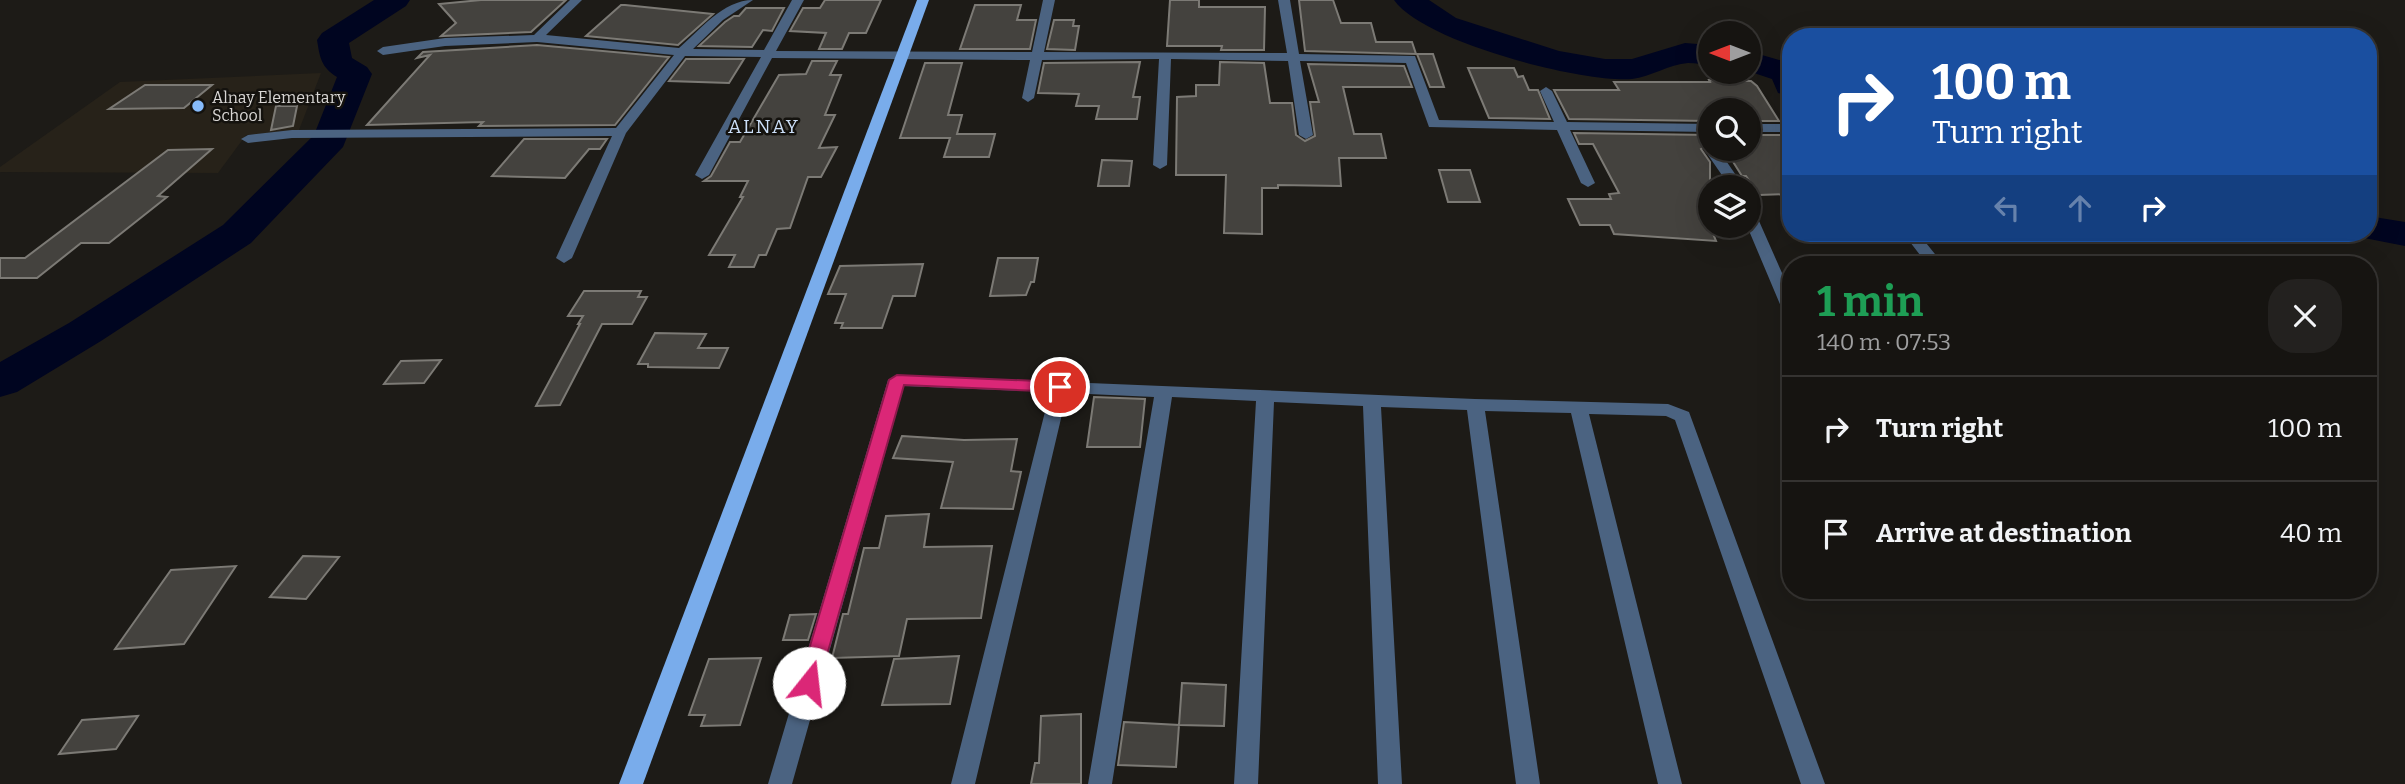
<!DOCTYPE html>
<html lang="en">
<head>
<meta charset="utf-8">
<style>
  body { margin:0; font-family:Bitter,serif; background:#23211f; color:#f1f3f6; height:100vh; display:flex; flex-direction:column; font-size:26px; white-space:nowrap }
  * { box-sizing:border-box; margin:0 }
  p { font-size:23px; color:#9e9e9f }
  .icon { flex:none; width:38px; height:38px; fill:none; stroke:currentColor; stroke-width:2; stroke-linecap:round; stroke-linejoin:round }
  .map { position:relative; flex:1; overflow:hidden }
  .panel { position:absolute; left:1782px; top:256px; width:595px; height:343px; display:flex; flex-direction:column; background:#161411; border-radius:28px; box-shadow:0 7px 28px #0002,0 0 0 2px #353331 }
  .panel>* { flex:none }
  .banner { position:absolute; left:1782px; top:28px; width:595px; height:214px; border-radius:28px; box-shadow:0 7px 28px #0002,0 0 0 2px #353331; background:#1a4fa0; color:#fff; overflow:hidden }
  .needle { width:46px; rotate:270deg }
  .controls { position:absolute; left:1698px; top:21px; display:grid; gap:14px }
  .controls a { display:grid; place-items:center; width:63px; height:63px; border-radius:50%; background:#161411; box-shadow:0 7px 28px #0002,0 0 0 2px #353331; font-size:35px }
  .pin { position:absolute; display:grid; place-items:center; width:60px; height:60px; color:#fff; margin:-30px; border:4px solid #fff; border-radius:50%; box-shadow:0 2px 7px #0007 }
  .me { position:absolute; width:77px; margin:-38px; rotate:16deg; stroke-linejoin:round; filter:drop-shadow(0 0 5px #0008) }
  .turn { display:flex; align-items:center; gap:24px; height:147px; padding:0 35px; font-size:32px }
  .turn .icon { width:91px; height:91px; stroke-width:2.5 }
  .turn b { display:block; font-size:49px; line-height:60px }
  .lanes { display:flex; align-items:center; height:66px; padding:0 35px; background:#0003; justify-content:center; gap:35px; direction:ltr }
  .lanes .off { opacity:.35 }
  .round { display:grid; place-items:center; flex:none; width:74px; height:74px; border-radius:28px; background:#23211f }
  .head { display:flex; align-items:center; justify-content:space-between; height:119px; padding:0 35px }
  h1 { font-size:42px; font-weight:700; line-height:52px; color:#1e9e55 }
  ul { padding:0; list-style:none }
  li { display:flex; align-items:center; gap:21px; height:105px; padding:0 35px; border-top:2px solid #353331 }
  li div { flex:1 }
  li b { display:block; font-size:26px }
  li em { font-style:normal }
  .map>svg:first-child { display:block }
  .built { fill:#272219 }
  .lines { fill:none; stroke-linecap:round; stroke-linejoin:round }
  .river { fill:#000520; fill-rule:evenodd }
  .building { fill:#44423e; stroke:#7c7a75; stroke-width:2 }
  .minor { fill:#4b6381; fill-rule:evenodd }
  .major { fill:#79aceb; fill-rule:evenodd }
  .route { fill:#db2777; stroke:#8e194d; stroke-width:2 }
  .poi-dot { fill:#86bbfb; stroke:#14120e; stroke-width:2.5 }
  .labels { text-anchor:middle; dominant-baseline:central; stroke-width:5; stroke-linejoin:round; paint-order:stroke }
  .far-poi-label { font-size:16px; fill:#d9d7d5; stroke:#14120e; text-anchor:start }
  .far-quarter-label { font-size:19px; letter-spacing:2px; fill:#ccdff8; stroke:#14120e }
</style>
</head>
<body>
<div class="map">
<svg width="2405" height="784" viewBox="0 0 2405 784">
  <rect width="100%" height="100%" fill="#1d1b17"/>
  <!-- built -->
  <path class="built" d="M321,73l-22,57 -53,5 -28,38 -218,-1v-5l120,-85z"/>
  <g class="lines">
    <!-- river -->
    <path class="river" d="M374,0h36l-4,6 -57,37 3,15 15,9 5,7 -29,73 -92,96 -150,98 -84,51 -17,5v-35l69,-39 154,-98 91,-90 23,-58c-16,-10 -17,-19 -20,-37l5,-7z
      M1394,0h35l27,18 103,33 46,8h27l53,-16 25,2v20c-7,-1 -15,-2 -22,-2 -19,1 -37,14 -56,16 -50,4 -209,-37 -238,-79z
      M1748,51l42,12v33l-12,-3 -6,-14 -24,-8z
      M2368,216l37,6v24l-51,-10 -3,-3h17z"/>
  </g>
  <!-- building -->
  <path class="building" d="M481,0h85l-35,32 -90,4 15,-13 -17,-19z
    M825,0h56l-15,33h-17l-7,16h-23l7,-16 -36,-2 13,-23h17z
    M1170,0h29v7h66l-1,43h-43l1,-4h-55z
    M1299,0h34l8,23h30l5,19h36l4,12 -111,-3z
    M621,5h4l88,9 -35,31 -92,-9z
    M975,5h46l-4,15h19l-6,29h-70z
    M746,8h38l-12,23 -9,-1 -11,17 -53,-1 26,-24 9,-6h5z
    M1054,20h20l-1,6h6l-4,24 -28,-1z
    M537,45l132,12 -54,68 -136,1 4,-4 -116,3 63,-70 -13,3 6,-6z
    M1417,54h16l11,33h-14z
    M686,59h58l-15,24 -60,-2z
    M812,61h25l-7,14h11l-16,40h10l-16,33 18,-1 -16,30h-13l-18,51 -13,1 -11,26h-7l-5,12h-25l6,-12h-26l34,-58h-3l8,-16h-44l7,-5 19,-34h10l39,-67 27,-1z
    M1140,62l-7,35h7l-3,22h-41l3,-13h-23l3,-12 -41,-1 6,-30z
    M1220,62l44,1 6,40h22l4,32 9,6 10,-5 -5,-34h9l-11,-38 96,2 8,21h-69l11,47h27l5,24h-47l2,28 -63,-1v3h-16v46l-38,-1 2,-58h-50l1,-78 19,-1v-11h23z
    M925,63h37l-14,52h14l-5,19h38l-6,23h-45l6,-19h-50z
    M1468,68h46l4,9 5,-1 6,14h9l12,29 -61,-1z
    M1709,80l42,1 6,5 22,35h-31v-11h-38v11l-141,-2 -15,-29h65l-5,-8h96z
    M145,85h67l-28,23 -75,1z
    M276,106h21l-4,20 -22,4z
    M1574,133l136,2v8l-9,6 9,13v64l6,15 -102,-7 -4,-9h-30l-12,-26h43l-2,-5 10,-1 -26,-49h-14z
    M1748,135h39l3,4v55l-31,1 -13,-19h-4l-17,-27h23z
    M524,139h83l-7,10h-11l-24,29 -73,-2z
    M212,149l-54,47 9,1 -58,46h-28l-44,35h-37v-20h25l143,-108z
    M1102,160l30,1 -3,25h-31z
    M1439,170h31l10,32h-32z
    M998,258h40l-4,24h-3l-5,13 -36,1z
    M923,264l-8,32h-22l-11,32h-41l2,-5h-8l11,-29h-18l12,-28z
    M584,291h57l-3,6h9l-15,27h-30l-42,81 -24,1 44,-82h-2l5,-8h-15z
    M655,333l51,1 -8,14h30l-9,20 -71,-1v-3h-10z
    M441,360l-17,23 -40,1 17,-23z
    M1094,397l51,2 -5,48h-53z
    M902,436l62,4 53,-1 -6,32 10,1 -8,37 -72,-1 12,-46 -60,-4z
    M929,514l-5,33 68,-1 -11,72 -74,1 -8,37 -67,2 11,-44h5l16,-66h15l7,-32z
    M303,556l36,1 -33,42 -36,-2z
    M236,566l-52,78 -69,5 56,-79z
    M816,614l-8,26h-25l7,-25z
    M959,656l-9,48 -68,1 12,-46z
    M761,658l-21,67 -39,1 4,-11h-16l20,-56z
    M1182,683l44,2 -2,41 -45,-1z
    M1081,714v70h-50l4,-21h4l2,-47z
    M138,716l-22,33 -57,5 23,-34z
    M1124,722l55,3 -3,42 -58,-2z"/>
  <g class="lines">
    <!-- minor -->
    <path class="minor" d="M570,0h12l-36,35 133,13c21,-18 44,-48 74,-48l-30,20 -30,29 71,1 28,-50h12l-28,51 256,1 11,-52h12l-11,52 243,1 -9,-53h12l9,54 116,2 24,64 115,2 -14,-31 6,-4 6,4 15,31 143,2v8l-140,-2 25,53 -7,4 -7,-4 -24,-53 -128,-3 -23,-64 -106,-2 13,74 -7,4 -7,-4 -11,-74 -117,-2 -4,106 -7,4 -7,-4 6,-106 -117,1 -8,38 -6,4 -6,-4 8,-38 -258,-2 -63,117 -7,4 -7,-4 66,-118 -76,-1 -59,77 -54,125 -8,5 -8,-5 56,-122 -320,2 -44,5 -7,-4 7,-4 44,-5 324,-2 58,-73 -137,-13 -92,4 -62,9 -6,-4 6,-4 62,-9 89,-3z
      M1748,124h42v8h-42z
      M1710,145v4h8l26,38h-14l-26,-38z
      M1748,208l7,4 35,79v23l-8,-5 -35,-83z
      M1903,233h15l25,31h-16z
      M897,375l578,24 193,5 21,8 136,372h-24l-126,-364 -9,-4 -77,-2 93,370h-24l-87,-371 -86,-2 55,373h-24l-49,-374 -86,-3 21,377h-24l-15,-378 -89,-4 -16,382h-24l22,-383 -84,-4 -60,387h-24l66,-387 -87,-4 -92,391h-24l99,-392 -146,-6 -112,398h-24l120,-404z"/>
    <!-- major -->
    <path class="major" d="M917,0h12l-286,784h-24z"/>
  </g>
  <!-- route -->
  <path class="route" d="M897,375l163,7 8,5 -8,5 -156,-7 -85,298 -3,6 -7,2 -7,-2 -3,-6 90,-303z"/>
  <!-- markers -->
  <circle class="poi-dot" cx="198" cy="106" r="7"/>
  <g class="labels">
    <!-- far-poi labels -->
    <g class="far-poi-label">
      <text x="212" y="97">Alnay Elementary<tspan x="212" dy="18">School</tspan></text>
    </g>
    <!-- far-quarter labels -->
    <g class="far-quarter-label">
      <text x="764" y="126">ALNAY</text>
    </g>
  </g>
</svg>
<div class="controls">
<a><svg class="needle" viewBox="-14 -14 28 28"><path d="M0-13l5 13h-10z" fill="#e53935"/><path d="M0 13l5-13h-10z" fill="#9e9e9f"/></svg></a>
<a><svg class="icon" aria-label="search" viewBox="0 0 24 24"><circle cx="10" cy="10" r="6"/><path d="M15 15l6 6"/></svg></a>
<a><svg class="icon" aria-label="layers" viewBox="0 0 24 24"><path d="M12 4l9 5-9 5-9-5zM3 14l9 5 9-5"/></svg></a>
</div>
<div class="pin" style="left:1060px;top:387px;background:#d93025"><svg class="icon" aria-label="arrive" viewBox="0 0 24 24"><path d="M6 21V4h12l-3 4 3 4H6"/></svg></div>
<svg class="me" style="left:809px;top:683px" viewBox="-20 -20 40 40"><circle r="19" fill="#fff"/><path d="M0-13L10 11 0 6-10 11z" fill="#db2777"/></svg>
<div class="banner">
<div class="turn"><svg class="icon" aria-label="right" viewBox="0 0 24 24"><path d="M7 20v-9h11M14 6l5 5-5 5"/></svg><div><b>100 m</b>Turn right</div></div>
<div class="lanes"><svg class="icon off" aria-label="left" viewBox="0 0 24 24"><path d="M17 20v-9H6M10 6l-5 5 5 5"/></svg><svg class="icon off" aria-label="ahead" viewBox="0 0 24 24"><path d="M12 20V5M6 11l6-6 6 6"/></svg><svg class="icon" aria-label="right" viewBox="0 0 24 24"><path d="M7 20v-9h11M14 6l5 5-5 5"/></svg></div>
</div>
<section class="panel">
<div class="head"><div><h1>1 min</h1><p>140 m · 07:53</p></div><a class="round"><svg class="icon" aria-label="close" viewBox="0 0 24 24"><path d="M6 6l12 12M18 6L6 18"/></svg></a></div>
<ul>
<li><svg class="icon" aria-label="right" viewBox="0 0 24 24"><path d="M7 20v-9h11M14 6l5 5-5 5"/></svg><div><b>Turn right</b></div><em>100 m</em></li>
<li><svg class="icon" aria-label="arrive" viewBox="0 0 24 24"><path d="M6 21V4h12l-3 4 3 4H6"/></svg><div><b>Arrive at destination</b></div><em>40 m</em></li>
</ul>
</section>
</div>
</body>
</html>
